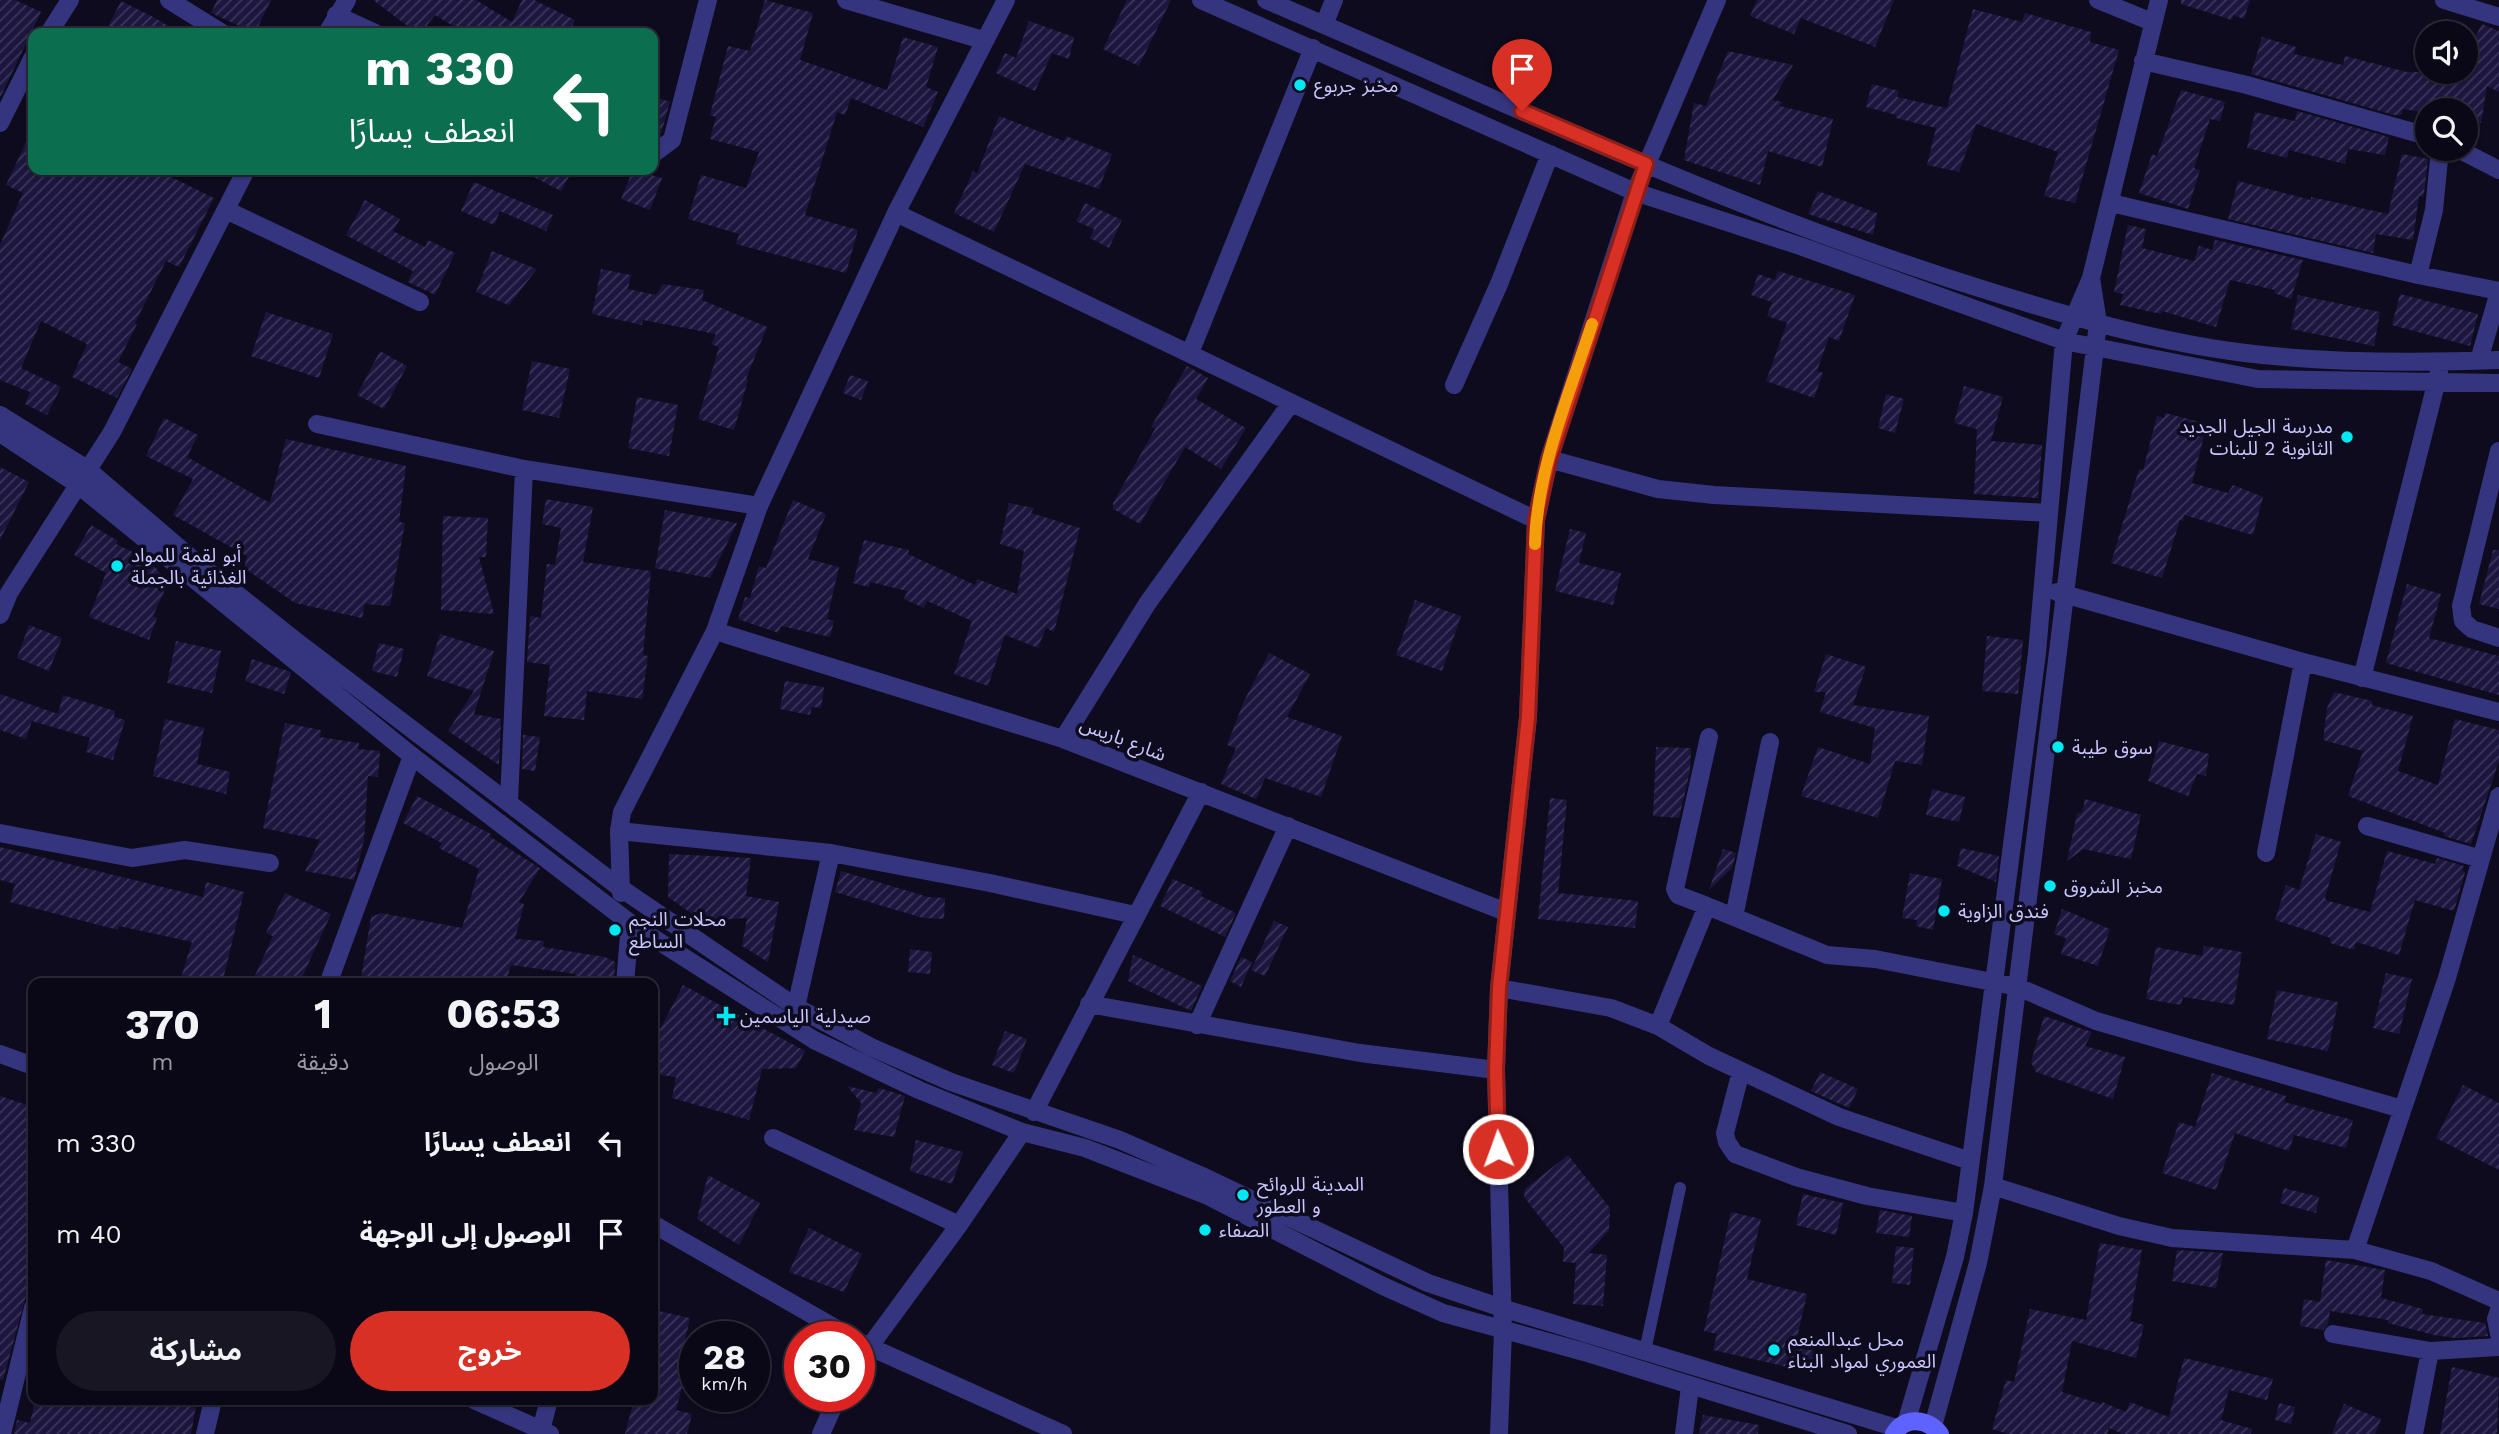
<!DOCTYPE html>
<html lang="ar">
<head>
<meta charset="utf-8">
<style>
  body { margin:0; font-family:"Work Sans","Noto Sans Arabic",sans-serif; background:#181623; color:#f1f3f6; direction:rtl; height:100vh; display:flex; flex-direction:column; font-size:26px; white-space:nowrap }
  * { box-sizing:border-box; margin:0 }
  p { font-size:23px; color:#999aa1 }
  .icon { flex:none; width:38px; height:38px; fill:none; stroke:currentColor; stroke-width:2; stroke-linecap:round; stroke-linejoin:round }
  .map { position:relative; flex:1; overflow:hidden; direction:ltr }
  .details { position:absolute; left:28px; top:978px; width:630px; height:427px; display:flex; flex-direction:column; background:#0a0816; border-radius:14px; box-shadow:0 2px 5px #0004,0 0 0 2px #2a2935; direction:rtl }
  .details>* { flex:none }
  .banner { position:absolute; left:28px; top:28px; width:630px; height:147px; border-radius:14px; box-shadow:0 2px 5px #0004,0 0 0 2px #2a2935; direction:rtl; background:#0b6e4f; color:#fff; overflow:hidden }
  .buttons { position:absolute; left:2415px; top:21px; display:grid; gap:14px }
  .buttons a { display:grid; place-items:center; width:63px; height:63px; border-radius:50%; background:#0a0816; box-shadow:0 2px 5px #0004,0 0 0 2px #2a2935; font-size:35px }
  .speed { position:absolute; left:679px; top:1321px; display:flex; gap:14px; font-size:35px; font-weight:700; text-align:center }
  .speed>* { display:grid; place-content:center; width:91px; height:91px; border-radius:50%; background:#0a0816; box-shadow:0 2px 5px #0004,0 0 0 2px #2a2935; line-height:1 }
  .speed small { font-size:18px; font-weight:400 }
  .speed .limit { border:10px solid #d22; background:#fff; color:#111 }
  .pin { position:absolute; display:grid; place-items:center; width:60px; height:60px; color:#fff; margin:-72px -30px; border-radius:50% 50% 50% 0; rotate:-45deg; box-shadow:0 0 7px #0007 }
  .pin .icon { rotate:45deg }
  .me { position:absolute; width:77px; margin:-38px; rotate:358deg; stroke-linejoin:round; filter:drop-shadow(0 0 5px #0008) }
  .turn { display:flex; align-items:center; gap:24px; height:147px; padding:0 28px; font-size:32px }
  .turn .icon { width:91px; height:91px; stroke-width:2.5 }
  .turn b { display:block; font-size:49px; line-height:60px }
  .eta { display:flex; justify-content:space-evenly; align-items:center; height:119px; text-align:center }
  .eta b { font-size:42px; font-weight:700; line-height:49px }
  .action { display:flex; gap:14px; margin-top:auto; padding:14px 28px }
  .action a { flex:1; height:80px; border-radius:42px; background:#d93025; color:#fff; font-size:28px; font-weight:700; line-height:80px; text-align:center }
  .action a+a { background:#181623; color:#f1f3f6 }
  ul { padding:0; list-style:none }
  li { display:flex; align-items:center; gap:21px; height:91px; padding:0 28px }
  li div { flex:1 }
  li b { display:block; font-size:26px }
  li em { font-style:normal }
  .map>svg:first-child { display:block }
  .building { fill:url(#building-hatch) }
  .lines { fill:none; stroke-linecap:round; stroke-linejoin:round }
  .service { stroke:#34357e; stroke-width:12 }
  .minor { stroke:#34357e; stroke-width:18 }
  .tertiary { stroke:#34357e; stroke-width:18 }
  .secondary { stroke:#5e63ff; stroke-width:18 }
  .route-casing { stroke:#8d1f18; stroke-width:18 }
  .route { stroke:#d93025; stroke-width:12 }
  .slow { stroke:#f59e0b; stroke-width:12 }
  .poi-dot { fill:#00e8f2; stroke:#0d0b1d; stroke-width:2.5 }
  .labels { text-anchor:middle; dominant-baseline:central; stroke-width:7; stroke-linejoin:round; paint-order:stroke }
  .poi-label { font-size:19px; fill:#cac7ff; stroke:#0d0b1d; text-anchor:start }
  .street-label { font-size:19px; fill:#cac7ff; stroke:#0d0b1d }
</style>
</head>
<body>
<div class="map">
<svg width="2499" height="1434" viewBox="0 0 2499 1434">
  <defs>
    <pattern id="building-hatch" width="6" height="6" patternUnits="userSpaceOnUse" patternTransform="scale(1.75)"><rect width="6" height="6" fill="#1c163f"/><path d="M-1 1l2-2M0 6l6-6M5 7l2-2" fill="none" stroke="#3c365c"/></pattern>
  </defs>
  <rect width="100%" height="100%" fill="#0d0b1d"/>
  <!-- building -->
  <path class="building" d="M0,0h15l26,12 -41,86z
    M217,0h54l-16,33 -44,-20z
    M373,0h103l36,22 10,-22h12l41,20 -6,13h-104l-30,-18 -14,18h-4z
    M765,0l48,13 -13,47 87,30 16,-53 35,10 -12,40 12,5 -15,35 -72,-29 -6,17 -8,-3 -32,103 53,15 -12,43 -110,-29 3,-10 -51,-15 13,-44 45,13 13,-36 -49,-13 6,-22 -6,-2 18,-69 22,5z
    M1127,0h44l-32,66 -36,-17z
    M1757,0h137l-19,47 -74,-29 -7,16 -44,-18z
    M2181,0h69l-6,19 -11,-4 -1,5 -51,-16z
    M121,1l34,17 25,15h-75z
    M1973,9l49,13 3,-9 66,19 -1,10 29,8 -44,153 -31,-7 14,-44 -82,-28 -17,48 -32,-7 9,-37 -40,-10v-3l-30,-8 6,-23 27,7 -2,6 50,11z
    M1029,21l45,16 -5,22 -17,-6 -17,38 -39,-18 9,-20 11,5z
    M2482,24l17,7v61l-12,-6 -6,37 -15,-3v-10h-39v3l-24,-4 -2,6h-7l-143,-41 11,-37 34,10 -2,7 49,11 2,-9 62,16h59v-17z
    M1728,51l65,14 -20,35 9,2 -2,4 53,13 -11,48 -54,-16 -8,34 -76,-25 10,-57 12,3z
    M2181,90l44,12 -5,19 -10,-2 -16,49 6,2 -12,39 -49,-16 13,-39 5,2z
    M653,96l17,6 -9,32 -8,6z
    M2297,111l92,26 -4,18 -37,-6 -3,15 -56,-14 -2,8 -40,-10 8,-36 40,9z
    M999,116l65,25 2,-5 46,18 -13,35 -74,-25 -31,68 -40,-19 19,-42 4,3z
    M33,127v43h124l57,28 -35,69 -13,-6 -31,62 2,1 -19,38 14,7 -15,29 -45,-21 15,-33 -46,-23 -20,47 40,19 -14,28 -22,-11 5,-12 -30,-12v-135l23,-52 -17,-8z
    M2402,154l26,5 -4,34 -1,4 -4,-1 -6,44 -37,-6 -3,19 -145,-34 10,-38 73,19v-3l77,17z
    M520,170h40l10,5 -9,16z
    M633,170l29,8 -12,32 -29,-11z
    M474,182l79,33 -7,16 -46,-20 -6,14 -33,-14z
    M1818,191l59,22 -4,22 -65,-21z
    M365,200l35,19 -7,12 32,16 3,-7 27,13 -20,42 -27,-13 5,-11 -67,-36z
    M1085,203l37,17 -13,28 -19,-10 4,-9 -18,-8z
    M2128,225l18,4 -4,19 52,13 5,-15 13,4 3,-10 88,20 -12,39 -17,-6 1,-3 -45,-10 -14,47 -54,-16 -1,3 -41,-9 3,-11 -9,-2z
    M492,251l45,18 -28,36 -33,-13z
    M601,269l30,6 -3,14 28,6 7,-11 41,6 -2,10 65,27 -21,52 2,1 -14,50 -36,-11 21,-72 -8,-3 5,-10 -73,-14 -1,5 -50,-11z
    M1778,271l77,24 -16,46 -10,-4 -12,34 6,2 -9,25 -48,-17 21,-58 -20,-7 5,-14 -21,-7 7,-21 17,6z
    M2400,294l78,20 -8,32 -78,-21z
    M2298,295l82,17 -6,34 -83,-17z
    M266,312l67,22 -14,44 -68,-22z
    M380,351l27,15 -23,43 -27,-14z
    M532,361l38,8 -11,49 -37,-8z
    M1187,366l21,12 -12,21 50,29 -25,41 -36,-22 -45,77 -27,-15v-6l42,-74 -4,-2z
    M850,375l18,6 -7,19 -18,-7z
    M1964,386l39,11 -12,44 51,4 -4,53 -64,-4 3,-65 -23,-6z
    M1886,394l18,5 -9,34 -17,-5z
    M637,397l41,8 -9,51 -41,-8z
    M2165,413l42,11 -15,59 36,10 5,-8 30,12 -10,38 -69,-20 -1,6 -3,-1 -18,58 -51,-15 28,-94 4,1 14,-54 7,2z
    M164,418l34,17 -11,22 83,46 16,-64 120,27 -7,56 6,1 -15,83 -25,-2 -3,14 -67,-15 -51,-35 3,-12 -74,-41 20,-36 -47,-23z
    M0,467l29,15 -29,58z
    M546,499l47,8 -10,55 68,9 -8,84 5,1 -6,43 -55,-8 -3,29 -40,-4 6,-51 -23,-3 3,-46 11,2 6,-54 8,1 6,-37 -19,-4z
    M793,500l33,14 -18,45 31,8 -12,52 7,2 -4,16 -49,-11 -2,7 -41,-14 7,-22 5,1 9,-32 7,2z
    M1009,503l25,5 -3,5 49,15 -26,104 -8,-4 -8,20 -33,-13 -17,51 -34,-12 18,-53 -45,-20 -3,7 -20,-9 3,-8 -37,-9 -1,5 -16,-4 11,-43 45,10 -1,4 67,31 2,-6 40,15 7,-43 -24,-7z
    M665,510l72,13 -27,55 -55,-10z
    M443,516l45,2 -2,39h-7l15,57 -53,-4z
    M91,525l27,16 -2,3 33,16 19,23 -15,33 4,2 -8,22 -60,-23 17,-44 -32,-18z
    M1570,529l16,4 -7,30 42,10 -8,32 -58,-14z
    M2493,550h6v59l-20,-5z
    M2407,584l34,10 -12,44 70,18v39l-113,-32z
    M1415,600l46,16 -19,55 -46,-16z
    M29,625l33,13 -13,33 -32,-13z
    M440,634l54,17 -20,63 27,5 -2,46 -51,-34 26,-40 -47,-15z
    M1987,636l36,4 -5,54 -36,-3z
    M176,641l45,10 -9,42 -45,-10z
    M379,643l25,6 -7,28 -25,-6z
    M1269,653l41,21 -23,43 55,19 -21,61 -56,-19 -9,21 -35,-15 15,-36 -9,-3 17,-44z
    M1826,654l40,13 -13,38 76,11 -7,49 -27,-4 -17,57 -77,-22 17,-49 52,17 5,-36 -55,-16 6,-20h-12z
    M252,659l39,13 -7,22 -39,-13z
    M785,681l39,6 -3,21 -9,-1 -2,8 -30,-6z
    M2334,692l38,9v4l41,11 -15,55 40,14 17,-66 44,11v31l-28,83 -27,-8 1,-3 -97,-37 15,-45 -40,-11 4,-32z
    M0,694l58,20 5,-19 52,16 -1,6 11,3 -12,40 -27,-8 4,-14 -58,-17 -6,18 -26,-9z
    M165,719l39,9 -7,36 33,8 -4,22 -73,-18z
    M285,723l36,7 -1,7 39,6 -1,6 22,2 -2,26 -10,-1 -4,64 -10,40 -49,-9 15,-31 -57,-12z
    M523,735l17,2 -5,34 -13,-2z
    M2159,741l50,13 -3,22 -9,-2 -9,22 -40,-15z
    M1656,747l35,1 -1,23 -11,47 -26,-2z
    M1932,789l33,8 -6,25 -33,-7z
    M417,796l74,38 -2,2 51,32 -21,34 5,2 -9,35 29,2 -1,6 62,10 10,5 -1,22 -39,-5 1,-5 -65,-9 -6,19h-145l11,-67 10,-4 81,15 17,-59 -40,-21 3,-5 -39,-20z
    M1550,798l17,2 -9,93 80,8 -3,27 -97,-9z
    M2085,799l56,16 -10,44 -48,-10 -16,12 10,-47 5,-2z
    M2316,834l25,8 -16,56 3,3 42,11 17,-61 48,13 2,-6 27,8 -2,5 3,1 -11,39 -39,-11 -16,55 -43,-13 -2,8 -24,-7 1,-5 -56,-18 11,-35 13,5z
    M0,847l203,50 3,-15 38,10 -22,92h-43l13,-42 -73,-16 -1,4 -108,-28 5,-18 -15,-4z
    M1961,848l38,8 -3,26 -39,-16z
    M1723,849l13,4 -4,15 -23,22z
    M669,854l82,4 -5,38 33,6 -11,60 -26,-16 5,-28 -45,3 -34,-24z
    M841,871l87,26 17,1 -1,21 -21,-1 -88,-26z
    M1910,873l32,6 -9,51 -17,-4 1,-6 -15,-2z
    M1173,879l30,13 -2,4 35,17 -11,24 -65,-31z
    M285,893l46,21 -32,70h-48l22,-48 -7,-3z
    M2062,909l48,20 -12,37 -37,-12 5,-16 -12,-4z
    M1274,921l14,6 -23,49 -14,-6z
    M2204,946l38,6 -8,53 -51,-8 -2,8 -35,-6 10,-52 46,9z
    M910,949l22,3 -2,22 -22,-2z
    M1133,955l69,31 -11,25 -63,-30z
    M1241,957l11,5 -11,25 -11,-6z
    M2386,973l26,6 -13,55 -26,-6z
    M683,985l122,66 -9,17 -34,1 -13,51 -77,-22 4,-21 -23,-3v-31z
    M2277,990l61,12 -10,49 -61,-12z
    M2044,1016l48,16 -7,14 40,11 -12,42 -77,-27 -5,-10z
    M1005,1031l22,8 -13,34 -22,-8z
    M1820,1072l38,17 -9,19 -38,-17z
    M2212,1073l74,23 -2,6 69,18 -7,28 -52,-13 -5,16 -54,-18 -19,57 -54,-17 17,-51 16,5z
    M2463,1085l36,18v67l-63,-32z
    M847,1086l29,7 3,-5 26,8 -11,41 -40,-7 7,-27z
    M0,1096l33,11v163l-30,110h-3z
    M916,1140l47,12 -11,32 -42,-13z
    M1568,1155l42,53 -1,22 -20,23 18,2 -4,51 -30,-2 3,-41 -13,-1 1,-14 -40,-51 1,-8z
    M708,1175l52,28 -21,42 -42,-26z
    M2284,1188l35,9 -3,16 -36,-10z
    M1803,1194l40,9 -7,32 -40,-10z
    M1880,1210l32,6 -3,21 -33,-4z
    M1731,1212l30,7 -14,60 60,15 -12,52 19,5 -5,21 -96,-22 4,-16 -13,-3z
    M809,1228l53,26 -18,38 -55,-20z
    M2100,1243l42,7 -12,71 14,4 -8,33 -64,-17 -10,51 39,12 1,-2 24,10 4,-10 39,15 15,-59 89,21 -6,21 -38,-10 -8,30 31,9 -1,5h-128l-14,-6 -2,6h-98l-17,-5 14,-49 8,2 16,-73 56,11z
    M1896,1246l18,2 -4,37 -18,-2z
    M2177,1250l46,3 -7,35 -44,-7z
    M2326,1260l59,10 -4,28 42,11 -1,5 63,9 3,13 -33,2 -21,-3 -46,-12v-3l-58,-9 -2,13 -5,6 -23,-4 4,-27 16,3z
    M655,1310l35,8 -8,36 8,2 -14,54 16,4 -5,20h-62l9,-34h19z
    M2452,1367l47,11 -2,56h-57z
    M35,1400h162l-6,34h-177l3,-14 13,3z
    M2279,1403l16,4 -4,17 -16,-4z
    M2344,1404l37,15 -6,15h-43z
    M1703,1415l56,10 -1,9h-59z"/>
  <g class="lines">
    <!-- service -->
    <path class="service" d="M1645,1351l35,-163"/>
    <!-- minor -->
    <path class="minor" d="M169,0l53,33
      M846,0l137,40
      M1201,0l434,192 165,54 264,95 194,38 241,4
      M1266,0c236,100 468,212 713,288 85,27 177,54 266,65 81,10 172,10 254,7
      M2098,0l54,22
      M2444,0l55,17
      M336,15l39,18
      M1324,25l10,-25
      M49,33l21,-33
      M327,33l20,-33
      M2143,61l104,24 180,51
      M0,123l33,-66
      M2458,149l41,21
      M653,154l19,-14 36,-140
      M2111,203l307,72 81,16
      M226,210l194,92
      M896,213l640,307
      M2418,275l16,-65 6,-61
      M1190,353l123,-305
      M2479,360l20,-68
      M1454,385l45,-101 51,-130
      M317,424l207,45 235,37
      M2499,451l-38,155 2,15 9,8 27,9
      M1549,459l109,30 56,6 335,18
      M2057,592l246,70 196,50
      M0,615l9,-22 103,-161 134,-262
      M715,631l348,108 443,173
      M2362,678l77,-306
      M1063,739l84,-135 144,-201
      M509,801l15,-332
      M2367,826l114,33
      M619,831l212,22 159,30 145,32
      M0,833l132,25 53,-8 85,13
      M2266,853l37,-191
      M1707,906l-29,-11 -3,-6 34,-152
      M1734,917l36,-175
      M328,984l84,-228
      M625,984l5,-61
      M1499,988l112,20 47,18 51,30 130,61 131,44
      M1089,1004l271,49 136,17
      M796,1007l35,-154
      M1197,1025l91,-199
      M1658,1026l49,-120 120,49 48,4 143,28 78,34 306,88
      M0,1054l33,12
      M1741,1071l-16,62 2,9 8,12 61,23 71,19 97,17
      M1034,1112l167,-320
      M773,1138l186,87
      M1993,1186l126,40 53,12 183,12 76,21 68,30
      M653,1224l198,113
      M2355,1250l92,-272 52,-182
      M2499,1310l-3,9 3,15
      M2333,1334l97,17 -16,83
      M859,1342l204,92
      M2430,1351l69,-4
      M859,1361l100,-136 63,-93
      M474,1400l76,34
      M1906,1423l49,-166 9,-44 73,-560 27,-312 27,-63 68,-278
      M1933,1426l45,-163 15,-77 105,-863 -7,-45
      M541,1430l8,-30
      M2,1434l31,-126
      M205,1434l8,-34
      M821,1434l17,-38
      M1499,1434l4,-103 -7,-261 3,-82 29,-271 8,-197 13,-61 86,-267 82,-192
      M1684,1434l6,-47"/>
    <!-- tertiary -->
    <path class="tertiary" d="M0,415l87,54 103,88 106,84 323,246 177,120 75,40 80,35 169,58 82,36 226,107 74,25 395,120
      M0,433l77,51 335,272 218,167 184,117 105,50 103,42 63,16 121,47 177,91 60,27 141,39 264,82
      M621,893l-2,-62 3,-19 93,-181 44,-125 137,-293 110,-213"/>
    <!-- secondary -->
    <path class="secondary" d="M1894,1434c11,-19 34,-15 46,0"/>
  </g>
  <g class="lines">
    <!-- route casing -->
    <g class="route-casing">
      <path id="route" d="M1498,1149l-2,-79 3,-82 29,-271 8,-197 13,-60 97,-296 -124,-53"/>
    </g>
    <!-- route -->
    <use href="#route" class="route"/>
    <!-- slow -->
    <path class="slow" d="M1535,544c2,-75 34,-149 57,-220"/>
  </g>
  <!-- markers -->
  <g class="poi-dot">
    <circle cx="1300" cy="85" r="7"/>
    <circle cx="2347" cy="437" r="7"/>
    <circle cx="117" cy="566" r="7"/>
    <circle cx="2058" cy="747" r="7"/>
    <circle cx="2050" cy="886" r="7"/>
    <circle cx="1944" cy="911" r="7"/>
    <circle cx="615" cy="930" r="7"/>
    <path d="M722.5 1005.5h7v7h7v7h-7v7h-7v-7h-7v-7h7z"/>
    <circle cx="1243" cy="1195" r="7"/>
    <circle cx="1205" cy="1230" r="7"/>
    <circle cx="1774" cy="1350" r="7"/>
  </g>
  <g class="labels">
    <!-- poi labels -->
    <g class="poi-label">
      <text x="1314" y="85">مخبز جربوع</text>
      <text x="2333" y="426" text-anchor="end">مدرسة الجيل الجديد<tspan x="2333" dy="22">الثانوية 2 للبنات</tspan></text>
      <text x="131" y="555">أبو لقمة للمواد<tspan x="131" dy="22">الغذائية بالجملة</tspan></text>
      <text x="2072" y="747">سوق طيبة</text>
      <text x="2064" y="886">مخبز الشروق</text>
      <text x="1958" y="911">فندق الزاوية</text>
      <text x="629" y="919">محلات النجم<tspan x="629" dy="22">الساطع</tspan></text>
      <text x="740" y="1016">صيدلية الياسمين</text>
      <text x="1257" y="1184">المدينة للروائح<tspan x="1257" dy="22">و العطور</tspan></text>
      <text x="1219" y="1230">الصفاء</text>
      <text x="1788" y="1339">محل عبدالمنعم<tspan x="1788" dy="22">العموري لمواد البناء</tspan></text>
    </g>
    <!-- street labels -->
    <g class="street-label">
      <text transform="translate(1123 739) rotate(21)">شارع باريس</text>
    </g>
  </g>
</svg>
<div class="buttons">
<a><svg class="icon" aria-label="sound" viewBox="0 0 24 24"><path d="M4 9h4l5-4v14l-5-4H4zM17 9q2 3 0 6"/></svg></a>
<a><svg class="icon" aria-label="search" viewBox="0 0 24 24"><circle cx="10" cy="10" r="6"/><path d="M15 15l6 6"/></svg></a>
</div>
<div class="speed"><div>28<small>km/h</small></div><div class="limit">30</div></div>
<div class="pin" style="left:1522px;top:111px;background:#d93025"><svg class="icon" aria-label="arrive" viewBox="0 0 24 24"><path d="M6 21V4h12l-3 4 3 4H6"/></svg></div>
<svg class="me" style="left:1498px;top:1149px" viewBox="-20 -20 40 40"><circle r="17" fill="#d93025" stroke="#fff" stroke-width="3"/><path d="M0-11L8 9 0 5-8 9z" fill="#fff"/></svg>
<div class="banner">
<div class="turn"><svg class="icon" aria-label="left" viewBox="0 0 24 24"><path d="M17 20v-9H6M10 6l-5 5 5 5"/></svg><div><b>330 m</b>انعطف يسارًا</div></div>
</div>
<section class="details">
<div class="eta">
<div><b>06:53</b><p>الوصول</p></div>
<div><b>1</b><p>دقيقة</p></div>
<div><b>370</b><p>m</p></div>
</div>
<ul>
<li><svg class="icon" aria-label="left" viewBox="0 0 24 24"><path d="M17 20v-9H6M10 6l-5 5 5 5"/></svg><div><b>انعطف يسارًا</b></div><em>330 m</em></li>
<li><svg class="icon" aria-label="arrive" viewBox="0 0 24 24"><path d="M6 21V4h12l-3 4 3 4H6"/></svg><div><b>الوصول إلى الوجهة</b></div><em>40 m</em></li>
</ul>
<div class="action"><a>خروج</a><a>مشاركة</a></div>
</section>
</div>
</body>
</html>
